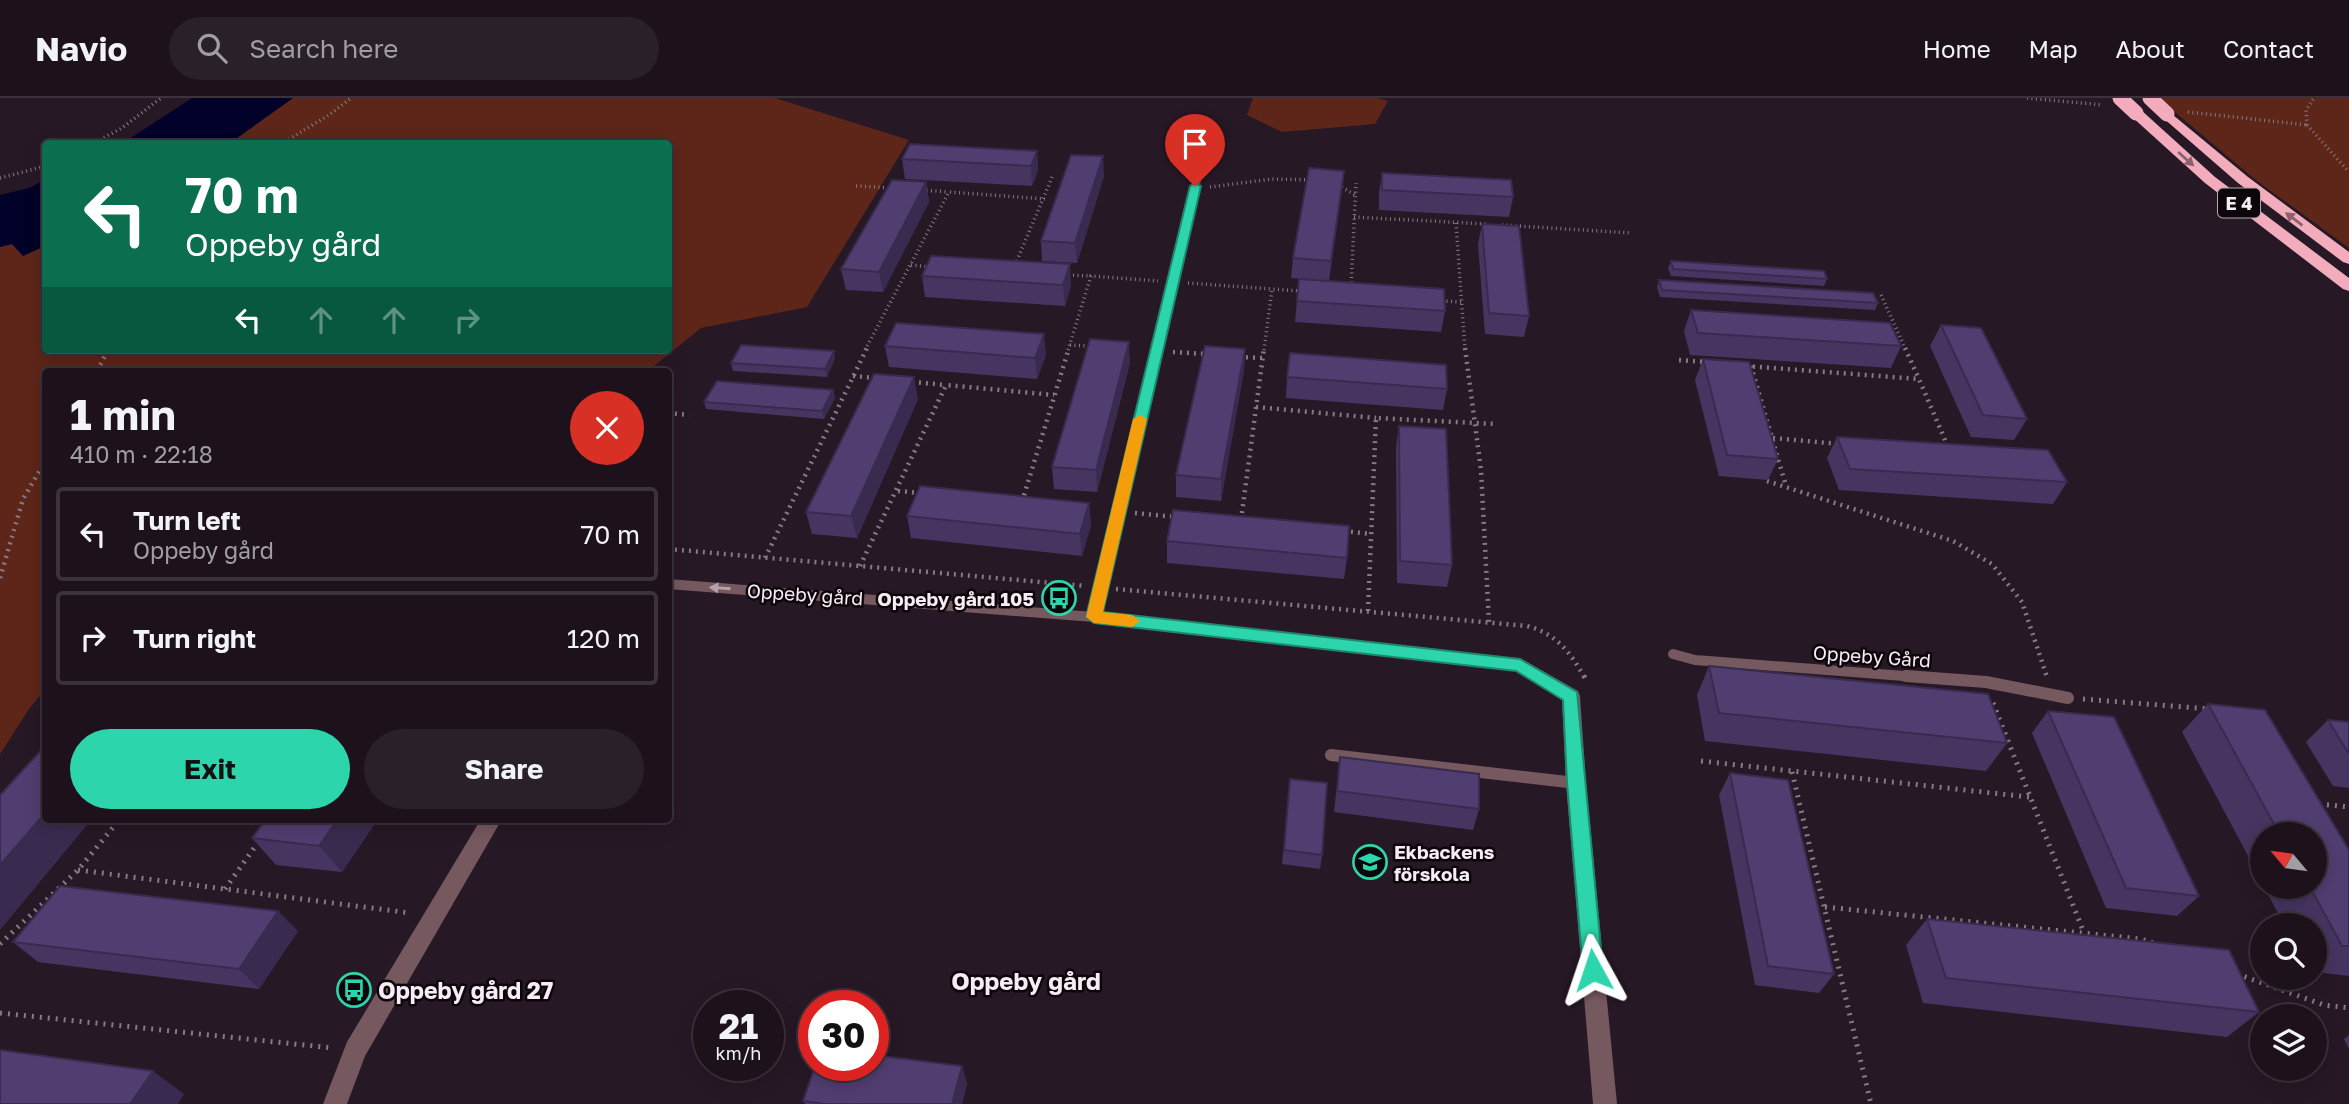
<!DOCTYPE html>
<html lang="en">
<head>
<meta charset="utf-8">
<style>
  body { margin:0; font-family:"Golos Text",sans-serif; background:#2a2029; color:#f1f3f6; height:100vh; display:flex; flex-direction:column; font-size:26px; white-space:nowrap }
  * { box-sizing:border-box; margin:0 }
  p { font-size:23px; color:#a09ea3 }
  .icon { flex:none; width:38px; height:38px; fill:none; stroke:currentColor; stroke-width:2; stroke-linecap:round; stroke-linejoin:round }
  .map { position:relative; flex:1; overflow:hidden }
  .drawer { position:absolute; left:42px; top:270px; width:630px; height:455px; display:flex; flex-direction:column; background:#1d121c; border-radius:7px; box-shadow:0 4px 18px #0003,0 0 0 2px #3b323b }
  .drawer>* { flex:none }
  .hud { position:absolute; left:42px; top:42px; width:630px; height:214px; border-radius:7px; box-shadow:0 4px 18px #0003,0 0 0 2px #3b323b; background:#0b6e4f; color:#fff; overflow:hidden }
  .needle { width:46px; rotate:299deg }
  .tools { position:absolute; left:2250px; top:724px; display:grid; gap:14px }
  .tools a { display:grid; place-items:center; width:77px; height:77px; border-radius:50%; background:#1d121c; box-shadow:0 4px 18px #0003,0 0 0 2px #3b323b; font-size:35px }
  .speed { position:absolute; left:693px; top:892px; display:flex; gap:14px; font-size:35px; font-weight:700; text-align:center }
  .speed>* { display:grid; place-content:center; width:91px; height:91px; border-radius:50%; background:#1d121c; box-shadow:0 4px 18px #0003,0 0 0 2px #3b323b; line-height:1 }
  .speed small { font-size:18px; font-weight:400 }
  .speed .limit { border:10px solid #d22; background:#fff; color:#111 }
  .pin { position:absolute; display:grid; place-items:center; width:60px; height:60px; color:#fff; margin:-72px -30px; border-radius:50% 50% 50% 0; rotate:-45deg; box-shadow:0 0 7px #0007 }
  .pin .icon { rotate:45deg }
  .me { position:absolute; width:77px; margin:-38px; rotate:355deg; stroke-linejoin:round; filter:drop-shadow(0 0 5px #0008) }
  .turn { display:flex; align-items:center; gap:24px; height:147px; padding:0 28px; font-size:32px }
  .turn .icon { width:91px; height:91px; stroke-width:2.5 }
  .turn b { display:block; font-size:49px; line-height:60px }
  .lanes { display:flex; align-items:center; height:66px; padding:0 28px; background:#0003; justify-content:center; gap:35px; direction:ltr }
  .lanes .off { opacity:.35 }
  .round { display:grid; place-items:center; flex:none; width:74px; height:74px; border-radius:37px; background:#2a2029 }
  .headline { display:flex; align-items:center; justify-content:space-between; height:119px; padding:0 28px }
  h1 { font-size:42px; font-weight:700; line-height:52px }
  .action { display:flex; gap:14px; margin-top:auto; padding:14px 28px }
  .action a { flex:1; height:80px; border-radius:42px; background:#2cd5ab; color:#111; font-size:28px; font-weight:700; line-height:80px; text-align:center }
  .action a+a { background:#2a2029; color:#f1f3f6 }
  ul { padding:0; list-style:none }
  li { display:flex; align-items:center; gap:21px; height:94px; margin:0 14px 10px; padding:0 14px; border:4px solid #3b323b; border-radius:7px }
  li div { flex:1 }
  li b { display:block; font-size:26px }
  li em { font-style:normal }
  header { display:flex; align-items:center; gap:42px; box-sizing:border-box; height:98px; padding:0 35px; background:#1d121c; border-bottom:2px solid #3b323b }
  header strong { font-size:33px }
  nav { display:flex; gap:38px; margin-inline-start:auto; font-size:24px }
  .search { width:490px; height:63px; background:#2a2029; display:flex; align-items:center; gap:18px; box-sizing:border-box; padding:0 24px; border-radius:38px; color:#a09ea3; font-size:26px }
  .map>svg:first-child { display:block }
  .green { fill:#5d2618 }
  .water { fill:#010129 }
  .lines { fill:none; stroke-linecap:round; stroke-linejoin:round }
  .path-far2 { stroke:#877a85; stroke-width:3.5; stroke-dasharray:1 3.5; stroke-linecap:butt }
  .path-far1 { stroke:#877a85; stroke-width:4.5; stroke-dasharray:2 5; stroke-linecap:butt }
  .path { stroke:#877a85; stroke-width:5; stroke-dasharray:2 6; stroke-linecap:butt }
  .lane-far2 { stroke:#75595f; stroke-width:8 }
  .lane-far1 { stroke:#75595f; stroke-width:10 }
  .lane { stroke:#75595f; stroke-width:12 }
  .street { fill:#75595f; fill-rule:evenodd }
  .highway { fill:#f2acbc; fill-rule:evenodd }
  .highway-bridge { stroke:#f2acbc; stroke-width:15 }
  .wall { fill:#463561 }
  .shaded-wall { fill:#392b4f }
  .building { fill:#513e71; stroke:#392b4f; stroke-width:2 }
  .oneway { fill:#8a616c }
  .oneway2 { fill:#b6a2aa }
  .route { fill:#2cd5ab; stroke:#1d8a6f; stroke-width:2 }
  .slow { fill:#f59e0b }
  .labels { text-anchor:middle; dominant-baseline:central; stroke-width:5; stroke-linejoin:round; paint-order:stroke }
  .shield { fill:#0c060b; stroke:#b0a7af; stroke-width:2 }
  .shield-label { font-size:18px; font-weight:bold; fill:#f7ecf5 }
  .street-label { font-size:19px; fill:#f7ecf5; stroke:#0c060b }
  .poi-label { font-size:19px; font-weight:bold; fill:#f7ecf5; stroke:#0c060b; text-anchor:end }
  .near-poi-label { font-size:23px; font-weight:bold; fill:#f7ecf5; stroke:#0c060b; text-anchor:start }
  .near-neighbourhood-label { font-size:24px; font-weight:bold; fill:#f7ecf5; stroke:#0c060b }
</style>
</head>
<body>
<header>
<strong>Navio</strong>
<div class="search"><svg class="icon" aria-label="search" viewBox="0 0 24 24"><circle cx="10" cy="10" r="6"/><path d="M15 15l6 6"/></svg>Search here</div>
<nav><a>Home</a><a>Map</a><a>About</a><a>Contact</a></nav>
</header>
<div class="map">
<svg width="2349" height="1006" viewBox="0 0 2349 1006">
  <rect width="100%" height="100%" fill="#271825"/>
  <!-- green -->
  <path class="green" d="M293,0h482l134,42 -102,167 -106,21 -53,43h-602l-1,319 -16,19 -29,45v-507l12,-3 11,11 22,-9 1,104h622v-206l-438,-1z
    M1253,0h124l11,3 -13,23 -93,8 -35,-17z
    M2158,0h191v150l-92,-67z"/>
  <!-- water -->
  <path class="water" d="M192,0h101l-63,45h-107z
    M45,82v66l-22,10 -11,-12 -12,3v-52l29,-7z"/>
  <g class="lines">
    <!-- path-far2 -->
    <path class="path-far2" d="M2027,0l76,7
      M2188,14l119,13
      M2307,27l42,47
      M2307,27l-1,-15 8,-12
      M92,46l30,-16 39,-30
      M281,46l48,-29 22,-17
      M0,80l46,-12
      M1338,87l17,10
      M856,88l37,2
      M1210,89l62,-8 40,1
      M922,92l27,2
      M1354,119l133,7
      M1456,125l9,127
      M1502,127l129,8
      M911,167l19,2
      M1015,167l38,-90
      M1064,177l27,1
      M1188,185l84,6
      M1351,189l5,-104
      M1881,197l25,55
      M1442,203l20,1
      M1070,247l21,1
      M865,252l84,-158 96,7
      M1068,252l23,-74 67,5
      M1264,252l8,-61 28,2"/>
    <!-- path-far1 -->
    <path class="path-far1" d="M1465,250l16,122 8,152
      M1905,250l14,31
      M1173,254l33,2
      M1239,259l24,1
      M1679,262l27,2
      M1746,268l173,13 29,68
      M1751,268l35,120
      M97,273l11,-21
      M853,278l22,2
      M912,284l34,3
      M1256,309l120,11
      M668,315l21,2
      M1773,340l66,6
      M1767,383l186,60 39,23 30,38 25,75
      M898,393l23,2
      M1022,404l47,-154
      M1135,415l40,4
      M1241,422l23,-172
      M1344,433l27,3
      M668,451l418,37
      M765,460l102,-210
      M860,468l86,-181 108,10
      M0,480l23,-79 23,-39
      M1116,491l411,37c30,8 43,26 58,52
      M1368,513l8,-193 120,6"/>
    <!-- path -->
    <path class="path" d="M1584,578l3,5
      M2083,601l127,10
      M1993,605l91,230
      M1701,663l328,36
      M1792,674l79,332
      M2319,706l30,3
      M78,772l332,43
      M225,791l34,-48
      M1825,809l316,32 12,4
      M0,846l78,-74 42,-51
      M2237,876l87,31 25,3
      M0,915l333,35"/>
    <!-- lane-far2 -->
    <path class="lane-far2" d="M1157,252l46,-195"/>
    <!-- lane-far1 -->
    <path class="lane-far1" d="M668,486l426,33 426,48
      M1094,519l63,-269
      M1673,556l22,6 235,18"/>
    <!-- lane -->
    <path class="lane" d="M1906,578l80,6 82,16
      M1331,657l245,28"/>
    <!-- street -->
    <path class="street" d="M1520,560l58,33 2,5 6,87 31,321h-24l-27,-321 -4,-83 -48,-30 -3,-5 3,-5z
      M481,721h21l-137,237 -18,48h-24l24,-62z"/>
    <!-- highway -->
    <path class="highway" d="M2136,11l5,1 74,67 134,101v13l-6,-2 -138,-106 -74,-67 -2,-3z
      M2167,12l81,67 101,75v12l-6,-2 -105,-79 -76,-66 -2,-3z"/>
    <!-- highway-bridge -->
    <path class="highway-bridge" d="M2120,0l16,15
      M2150,0l17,16"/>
  </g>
  <!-- wall -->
  <path class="wall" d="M1037,53l1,19 -6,16 -127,-7 -3,-20z
    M1344,73l-15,110 116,30 -4,21 -146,-10 4,-43 11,1 -19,-2 2,-20z
    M1382,75l131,24 -4,20 -130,-7v-17z
    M1104,78l-27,87 -35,-2 -1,-20z
    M926,84l3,20 -46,90 -37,-2 -5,-21z
    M1482,126l47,92 -5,21 -39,-3 -7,-90z
    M1671,163l156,18 -3,7 -153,-10 -3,-8z
    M922,178l149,9 -6,21 -140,-9z
    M1659,182l219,23 -3,7 -215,-13 -3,-10z
    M1691,212l210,36 -10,22 -201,-13 -6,-24z
    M1941,227l86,94 -13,21 -43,-3 -41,-91z
    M885,248l161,9 -9,24 -148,-12z
    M1245,251l-1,21 -23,131 -45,-4v-22z
    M835,260l-8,19 -94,-6 -2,-8z
    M1703,261l75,100 -10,21 -49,-4 -24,-96z
    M1130,265l-33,129 -43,-3 -2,-22z
    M1287,279l160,12 -4,21 -157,-12z
    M833,292l2,8 -11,21 -118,-10 -2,-7z
    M918,301l-61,139 -45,-4 -6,-22z
    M1399,328l53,139 -5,22 -50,-4 -1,-136z
    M1837,339l230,45 -14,22 -214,-14 -12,-32z
    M1089,405l2,22 -9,31 -171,-18 -4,-22z
    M1167,443l180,17 -3,21 -177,-16z
    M1709,568l298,77 -21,28 -281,-30 -8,-46z
    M2208,606l141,146v126l-34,-4v-46h-30l-21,-39h51v-52h-52v49l-81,-152z
    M2048,613l151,185 -22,20 -71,-8 -74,-175z
    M2328,622l21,2v66l-16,-2 -27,-44z
    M1340,659l139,52 -6,21 -139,-18z
    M1730,675l104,201 -15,19 -64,-8 -36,-190z
    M1290,681l32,76 -2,14 -38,-5z
    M266,721h112l-36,53 -66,-7 -24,-27z
    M1927,821l332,93 -32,25 -304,-34 -17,-58z
    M298,833l-39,58 -221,-27 -25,-20z
    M2349,937v14l-5,-10z
    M962,968l5,18 -5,20h-157l-2,-3z"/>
  <!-- shaded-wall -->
  <path class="shaded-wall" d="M1037,53l1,19 -6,16 -1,-20z
    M1103,58l1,20 -27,87 -2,-20z
    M1344,73l-2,20 -13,91 2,-21z
    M926,84l3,20 -46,90 -4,-20z
    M1070,166l1,21 -6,21 -2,-21z
    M1044,236l2,21 -9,24 -2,-21z
    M1129,244l1,21 -33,129 -1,-22z
    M1245,251l-1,21 -23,131v-22z
    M834,253l1,7 -8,19 -2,-8z
    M914,279l4,22 -61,139 -6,-22z
    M833,292l2,8 -11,21 -2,-8z
    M1089,405l2,22 -9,31 -2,-22z
    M46,714v7h46l-92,111v-65z
    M338,721h40l-36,53 -23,-26z
    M278,813l20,20 -39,58 -20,-20z
    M962,968l5,18 -5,20h-10z
    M153,973l31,23 -6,10h-48z"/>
  <!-- building -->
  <path class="building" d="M910,46l127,7 -6,15 -129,-7z
    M1071,57l32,1 -28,87 -34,-2z
    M1309,70l35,3 -13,90 -38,-3z
    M1382,75l129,7 2,17 -131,-7z
    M892,82l34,2 -47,90 -38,-3z
    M1482,126l37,2 10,90 -40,-3z
    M931,158l139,8 -7,21 -141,-9z
    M1671,163l153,10 3,8 -154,-10z
    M1299,181l145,10 1,22 -148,-10z
    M1659,182l214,13 5,10 -216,-13z
    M1691,212l199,13 11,23 -203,-13z
    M896,225l148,11 -9,24 -150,-12z
    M1941,227l40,3 46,91 -44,-4z
    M1090,241l39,3 -33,128 -44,-3z
    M741,247l93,6 -9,18 -94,-6z
    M1205,248l40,3 -24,130 -45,-4z
    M1290,255l156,12 1,24 -160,-12z
    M1703,261l46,3 29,97 -51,-4z
    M874,276l40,3 -63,139 -45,-4z
    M717,283l116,9 -11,21 -118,-9z
    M1399,328l47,3 6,136 -52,-4z
    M1837,339l211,13 19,32 -217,-13z
    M920,388l169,17 -9,31 -173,-18z
    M1173,412l176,16 -2,32 -180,-17z
    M1709,568l279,28 19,49 -288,-30z
    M2208,606l57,6 84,140v96h-7l-32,-59h5v-52h-35z
    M2048,613l66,6 85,179 -73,-8z
    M2328,622l21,2v32z
    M46,647v67l-46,53v-70z
    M1340,659l139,17v35l-142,-18z
    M1730,675l58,7 46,194 -66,-8z
    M1290,681l37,4 -5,72 -38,-5z
    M266,721h72l-19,27 -67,-8z
    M60,788l218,25 -39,58 -226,-27z
    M1927,821l302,31 30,62 -313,-34z
    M0,952l153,21 -23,33h-130z
    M873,957l89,11 -10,38h-126l-23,-3 12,-35h58z"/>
  <!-- one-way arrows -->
  <defs><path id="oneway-solid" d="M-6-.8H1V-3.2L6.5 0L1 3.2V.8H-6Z" transform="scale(1.75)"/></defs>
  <g class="oneway">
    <use href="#oneway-solid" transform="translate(2186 61) rotate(42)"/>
    <use href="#oneway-solid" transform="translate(2294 121) rotate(-143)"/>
  </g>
  <use class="oneway2" href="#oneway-solid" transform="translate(720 490) rotate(-176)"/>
  <!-- route -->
  <path class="route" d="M1195,85l6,3 -98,426 417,47 57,33 26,278 -3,7 -7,2 -8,-2 -2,-7 -16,-187 -4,-83 -47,-29 -422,-48 -8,-6 104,-431z"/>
  <!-- slow -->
  <path class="slow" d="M1140,317l7,4 -44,193 29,3 8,6 -8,6 -38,-4 -8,-6 47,-198z"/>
  <!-- icons -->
  <defs>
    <g id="bus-ring" transform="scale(1.75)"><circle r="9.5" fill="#0c060b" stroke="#2cd5ab" stroke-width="1.5"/><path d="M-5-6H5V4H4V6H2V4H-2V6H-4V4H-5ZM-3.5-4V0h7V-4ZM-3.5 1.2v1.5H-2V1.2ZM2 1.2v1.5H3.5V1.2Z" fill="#2cd5ab"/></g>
    <g id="school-ring" transform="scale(1.75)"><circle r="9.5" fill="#0c060b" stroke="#2cd5ab" stroke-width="1.5"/><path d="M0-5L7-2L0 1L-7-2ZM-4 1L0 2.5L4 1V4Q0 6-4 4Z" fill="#2cd5ab"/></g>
  </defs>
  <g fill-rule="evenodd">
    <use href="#bus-ring" x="1059" y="500"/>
    <use href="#school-ring" x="1370" y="764"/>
    <use href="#bus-ring" x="354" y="892"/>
  </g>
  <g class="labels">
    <!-- shield labels -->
    <rect class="shield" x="2218" y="90.5" width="42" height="29" rx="5"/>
    <g class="shield-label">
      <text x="2239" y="105">E 4</text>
    </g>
    <!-- street labels -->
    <g class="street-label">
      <text transform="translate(805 496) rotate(4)">Oppeby gård</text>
      <text transform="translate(1872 558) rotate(4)">Oppeby Gård</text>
    </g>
    <!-- poi labels -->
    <g class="poi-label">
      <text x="1034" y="500">Oppeby gård 105</text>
      <text x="1394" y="753" text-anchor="start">Ekbackens<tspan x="1394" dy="22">förskola</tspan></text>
    </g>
    <!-- near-poi labels -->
    <g class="near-poi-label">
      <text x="378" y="892">Oppeby gård 27</text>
    </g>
    <!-- near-neighbourhood labels -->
    <g class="near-neighbourhood-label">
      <text x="1026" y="882">Oppeby gård</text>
    </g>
  </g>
</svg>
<div class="tools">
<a><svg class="needle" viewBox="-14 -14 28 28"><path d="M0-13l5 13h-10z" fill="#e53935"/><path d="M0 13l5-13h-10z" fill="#a09ea3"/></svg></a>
<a><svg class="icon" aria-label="search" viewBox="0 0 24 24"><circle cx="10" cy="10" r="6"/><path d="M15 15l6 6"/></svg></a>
<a><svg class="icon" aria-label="layers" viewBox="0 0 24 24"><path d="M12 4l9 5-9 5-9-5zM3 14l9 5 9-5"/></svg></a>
</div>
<div class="speed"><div>21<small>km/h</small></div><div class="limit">30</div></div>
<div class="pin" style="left:1195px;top:88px;background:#d93025"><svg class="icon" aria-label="arrive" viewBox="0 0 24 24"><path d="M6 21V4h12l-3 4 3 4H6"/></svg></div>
<svg class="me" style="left:1593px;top:872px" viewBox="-20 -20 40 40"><path d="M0-17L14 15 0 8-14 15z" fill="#2cd5ab" stroke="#fff" stroke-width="4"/></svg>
<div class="hud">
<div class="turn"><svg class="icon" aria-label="left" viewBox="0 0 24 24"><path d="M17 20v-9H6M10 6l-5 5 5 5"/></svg><div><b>70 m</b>Oppeby gård</div></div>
<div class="lanes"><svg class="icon" aria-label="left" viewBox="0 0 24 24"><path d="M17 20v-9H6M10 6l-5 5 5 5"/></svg><svg class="icon off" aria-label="ahead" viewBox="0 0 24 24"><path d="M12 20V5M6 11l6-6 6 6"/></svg><svg class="icon off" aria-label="ahead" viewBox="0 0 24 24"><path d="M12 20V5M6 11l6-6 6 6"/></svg><svg class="icon off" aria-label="right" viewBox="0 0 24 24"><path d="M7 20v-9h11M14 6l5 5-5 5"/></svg></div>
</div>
<section class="drawer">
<div class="headline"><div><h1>1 min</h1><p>410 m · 22:18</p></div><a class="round" style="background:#d93025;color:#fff"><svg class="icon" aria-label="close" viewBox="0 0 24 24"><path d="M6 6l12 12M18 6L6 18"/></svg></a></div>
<ul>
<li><svg class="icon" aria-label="left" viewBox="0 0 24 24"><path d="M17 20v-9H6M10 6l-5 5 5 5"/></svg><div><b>Turn left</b><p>Oppeby gård</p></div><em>70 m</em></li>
<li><svg class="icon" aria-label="right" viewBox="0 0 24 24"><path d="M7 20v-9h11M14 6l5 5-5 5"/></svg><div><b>Turn right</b></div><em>120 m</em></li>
</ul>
<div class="action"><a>Exit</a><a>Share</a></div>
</section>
</div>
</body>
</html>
